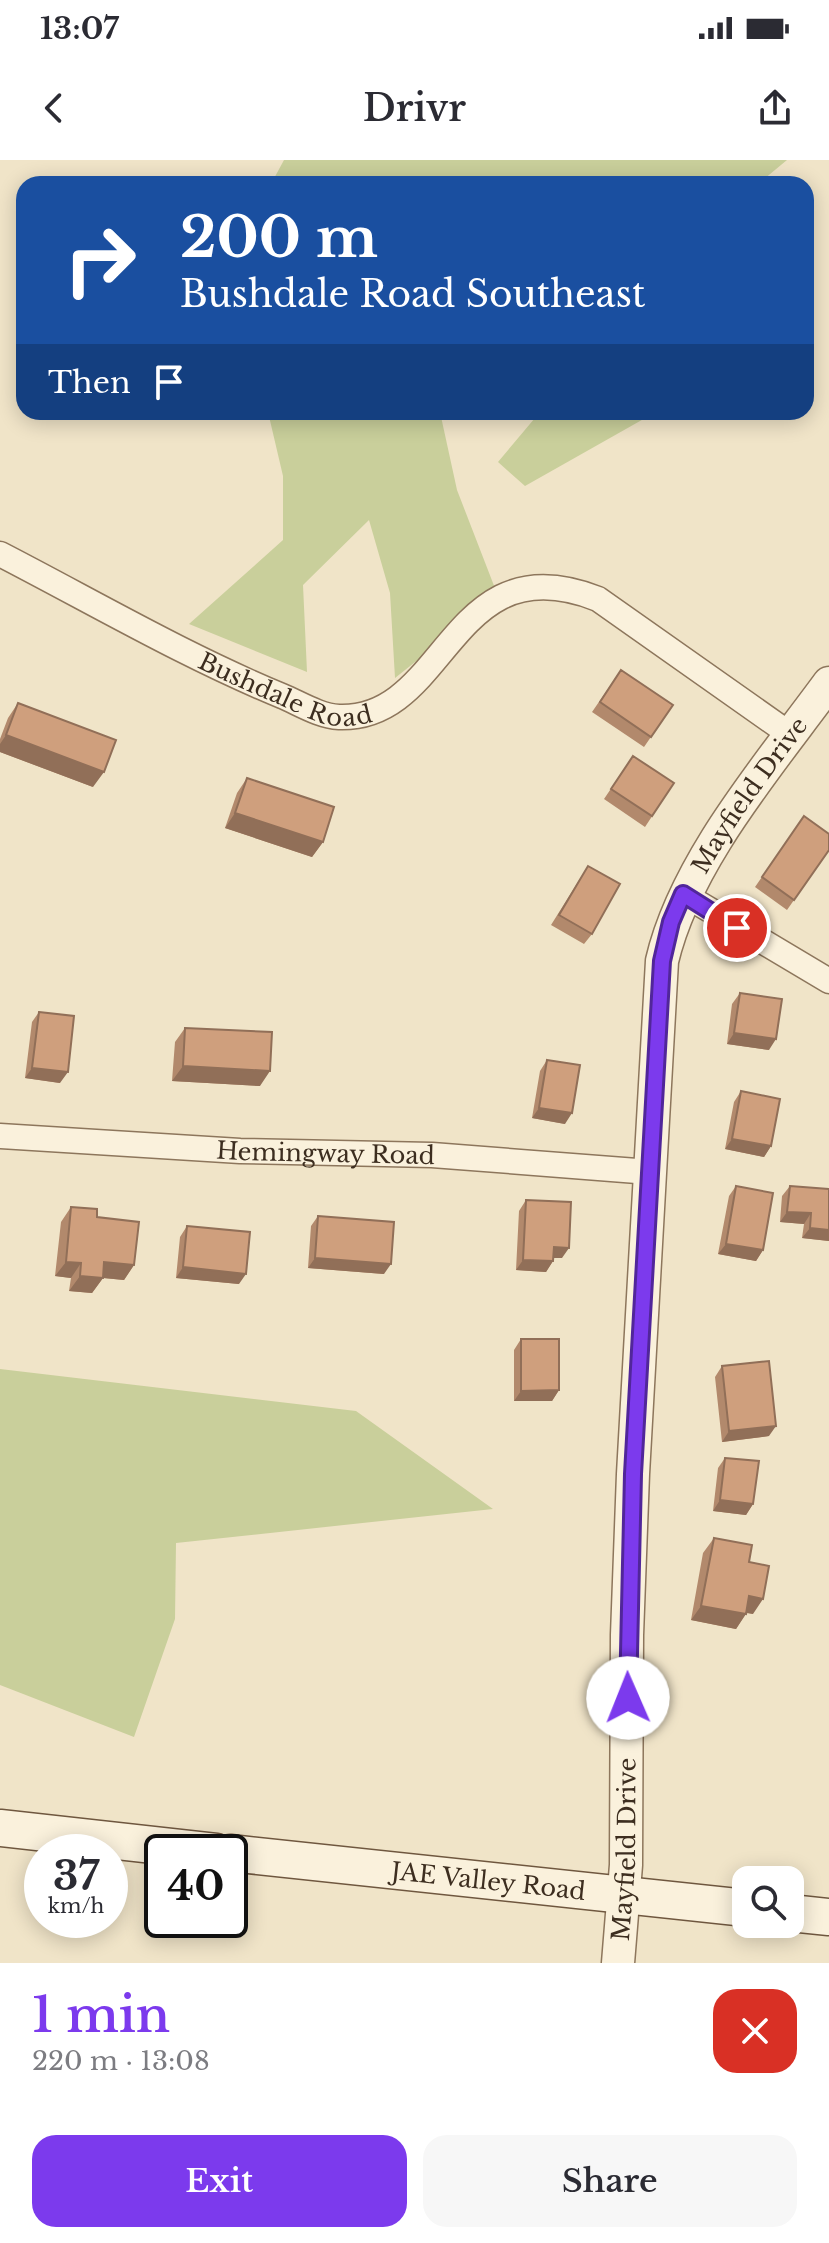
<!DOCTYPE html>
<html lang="en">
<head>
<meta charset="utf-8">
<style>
  body { margin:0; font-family:"Libre Baskerville",serif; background:#f7f7f7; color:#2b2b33; height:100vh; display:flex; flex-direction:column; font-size:30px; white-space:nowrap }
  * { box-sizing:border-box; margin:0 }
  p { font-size:26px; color:#7c7c81 }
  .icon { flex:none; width:44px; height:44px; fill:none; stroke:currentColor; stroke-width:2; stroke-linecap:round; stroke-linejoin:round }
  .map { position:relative; height:1803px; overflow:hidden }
  .details { display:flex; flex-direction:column; background:#fff; flex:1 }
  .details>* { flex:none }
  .guide { position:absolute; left:16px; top:16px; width:798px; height:244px; border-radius:24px; box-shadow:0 4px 20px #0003; background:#1a4fa0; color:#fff; overflow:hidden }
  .buttons { position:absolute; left:732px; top:1706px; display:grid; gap:16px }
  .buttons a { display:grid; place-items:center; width:72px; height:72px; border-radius:16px; background:#fff; box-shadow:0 4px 20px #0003; font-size:40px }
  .speed { position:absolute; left:24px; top:1674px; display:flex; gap:16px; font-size:40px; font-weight:700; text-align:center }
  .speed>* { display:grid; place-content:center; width:104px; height:104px; border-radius:50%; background:#fff; box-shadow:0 4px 20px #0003; line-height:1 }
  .speed small { font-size:20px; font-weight:400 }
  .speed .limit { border:4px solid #111; border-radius:12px; background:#fff; color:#111 }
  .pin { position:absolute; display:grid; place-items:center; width:68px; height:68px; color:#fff; margin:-34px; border:4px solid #fff; border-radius:50%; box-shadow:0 2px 8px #0007 }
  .me { position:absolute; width:88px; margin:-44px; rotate:359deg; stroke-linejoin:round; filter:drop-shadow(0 0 6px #0008) }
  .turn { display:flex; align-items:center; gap:28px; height:168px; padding:0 32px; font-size:36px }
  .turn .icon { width:104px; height:104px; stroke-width:2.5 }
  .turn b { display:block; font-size:56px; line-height:68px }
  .then { display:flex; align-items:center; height:76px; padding:0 32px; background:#0003; gap:16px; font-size:30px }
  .round { display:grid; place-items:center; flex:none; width:84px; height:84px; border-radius:24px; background:#f7f7f7 }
  .headline { display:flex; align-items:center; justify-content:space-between; height:136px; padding:0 32px }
  h1 { font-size:48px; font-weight:600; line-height:60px; color:#7c3aed }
  .primary-button { display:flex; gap:16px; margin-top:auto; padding:16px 32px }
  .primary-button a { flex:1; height:92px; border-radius:24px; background:#7c3aed; color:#fff; font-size:32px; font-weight:600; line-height:92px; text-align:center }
  .primary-button a+a { background:#f7f7f7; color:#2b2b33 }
  .status { display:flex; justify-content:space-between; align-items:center; height:56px; padding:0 40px; background:#fff; direction:ltr }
  .status svg { height:22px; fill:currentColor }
  header { display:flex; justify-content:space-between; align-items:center; height:104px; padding:0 32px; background:#fff; font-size:36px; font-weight:600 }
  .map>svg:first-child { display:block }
  .green { fill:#c9cf9b }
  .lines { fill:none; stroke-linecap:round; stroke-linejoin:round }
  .minor-casing { stroke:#8d765c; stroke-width:27 }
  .tertiary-casing { stroke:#8d765c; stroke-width:35 }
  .secondary-casing { stroke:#6f573f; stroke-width:39 }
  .minor { stroke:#faf1dc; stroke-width:24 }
  .tertiary { stroke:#faf1dc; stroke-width:32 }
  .secondary { stroke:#faf1dc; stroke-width:36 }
  .wall { fill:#b2896c }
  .shaded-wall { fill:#916f58 }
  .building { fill:#cf9f7d; stroke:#916f58; stroke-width:2 }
  .route-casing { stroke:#51269a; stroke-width:20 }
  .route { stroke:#7c3aed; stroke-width:14 }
  .labels { text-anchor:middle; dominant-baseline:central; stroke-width:8; stroke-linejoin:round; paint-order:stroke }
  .street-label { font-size:24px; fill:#3d2e20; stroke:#f7eed8 }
</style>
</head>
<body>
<div class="status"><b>13:07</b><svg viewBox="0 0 49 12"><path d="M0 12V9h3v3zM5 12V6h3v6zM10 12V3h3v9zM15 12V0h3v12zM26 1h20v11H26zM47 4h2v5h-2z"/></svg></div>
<header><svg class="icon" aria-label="back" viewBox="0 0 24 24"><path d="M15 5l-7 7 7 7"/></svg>Drivr<svg class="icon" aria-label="share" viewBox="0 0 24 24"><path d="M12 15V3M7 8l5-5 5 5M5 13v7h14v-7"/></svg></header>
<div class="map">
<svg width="829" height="1803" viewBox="0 0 829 1803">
  <rect width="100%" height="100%" fill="#f0e4c8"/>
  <!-- green -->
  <path class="green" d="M284,0h503l-29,24h-487z
    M268,252h172l17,78 41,106 -103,82 -5,-85 -21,-73 -66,65 4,87 -118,-48 94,-84v-64z
    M540,252h116l-131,74 -27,-24z
    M0,1209l356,42 137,98 -317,34 -1,76 -41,118 -134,-52z"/>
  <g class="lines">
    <!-- minor casing -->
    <g class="minor-casing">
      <g id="minor">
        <path id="s1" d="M0,394c93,48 185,102 282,142 17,7 37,20 57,21 110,4 110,-177 259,-118l193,136"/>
        <path d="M683,734l146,87"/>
        <path id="s2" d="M0,976l240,15 192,4 218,17"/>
      </g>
    </g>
    <!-- tertiary casing -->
    <g class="tertiary-casing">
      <g id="tertiary">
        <path id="s3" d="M618,1803l8,-98 1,-230 6,-161 29,-513c23,-99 107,-196 167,-278"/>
      </g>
    </g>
    <!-- secondary casing -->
    <g class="secondary-casing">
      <g id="secondary">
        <path d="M0,1668l216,24"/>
        <path id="s4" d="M230,1693l516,55"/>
        <path d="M790,1753l39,4"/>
      </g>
    </g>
    <!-- minor -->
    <use href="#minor" class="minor"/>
    <!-- tertiary -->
    <use href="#tertiary" class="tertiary"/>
    <!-- secondary -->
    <use href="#secondary" class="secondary"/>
  </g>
  <!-- wall -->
  <path class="wall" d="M621,510l52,35 -29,42 -52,-35z
    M18,543l75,84 -93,-35v-13l8,-21z
    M633,596l41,27 -29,44 -41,-28z
    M247,618l76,64 -11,15 -87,-29 12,-35z
    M804,656l25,34 -42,60 -32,-23z
    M588,706l4,68 -8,10 -33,-19z
    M740,833l29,57 -42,-6 5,-40z
    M39,852l21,71 -35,-5 7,-56z
    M185,868l75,58 -88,-5 3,-39z
    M547,900l18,64 -33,-6 8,-47z
    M741,931l30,55 -7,11 -39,-8 9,-47z
    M736,1026l27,64 -7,11 -38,-7 11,-58z
    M790,1026l39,3v52l-27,-3 2,-14 -24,-2 2,-26z
    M526,1040l36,58h-9v3l-7,11 -30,-2 3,-59z
    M71,1047l26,10 37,48 -10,15 -21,-2 -11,15 -23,-2 2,-13 -16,-2 6,-54z
    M318,1056l66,58 -76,-6 3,-42z
    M187,1066l52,58 -63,-6 4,-41z
    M521,1179l38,51 -7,11h-38v-51z
    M722,1206l47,70 -47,6 -7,-65z
    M725,1298l28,46 -7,11 -33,-4 5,-43z
    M714,1378l35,24 4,52 -7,-1 -10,16 -45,-9 12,-67z"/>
  <!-- shaded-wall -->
  <path class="shaded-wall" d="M6,575l98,37 -11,15 -93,-35v-8z
    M235,653l88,29 -11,15 -87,-29z
    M734,873l42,6 -7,11 -42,-6z
    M183,906l87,5 -10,15 -88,-5z
    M32,908l36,4 -8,11 -35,-5z
    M539,948l33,5 -7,11 -33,-6z
    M732,979l39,7 -7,11 -39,-8z
    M787,1052l24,1 -7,11 -24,-2z
    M810,1068l19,2v11l-27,-3z
    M726,1084l37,6 -7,11 -38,-7z
    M554,1087l15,1 -7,10h-16z
    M315,1098l76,6 -7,10 -76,-6z
    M523,1100l30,1 -7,11 -30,-2z
    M66,1102l15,1 -10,15 -16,-2z
    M104,1102l30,3 -10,15 -30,-3z
    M183,1107l63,7 -7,10 -63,-6z
    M80,1116l23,2 -11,15 -23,-2z
    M559,1230l-7,11h-38l7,-10z
    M776,1266l-7,10 -47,6 7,-11z
    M720,1340l33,4 -7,11 -33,-4z
    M749,1436l14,3 -10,15 -14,-3z
    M701,1446l45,8 -10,15 -45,-9z"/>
  <!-- building -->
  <path class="building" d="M621,510l52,35 -22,32 -51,-35z
    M18,543l98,37 -12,32 -98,-37z
    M633,596l41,27 -22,33 -41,-27z
    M247,618l87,29 -11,35 -88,-29z
    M804,656l25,18v16l-35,50 -32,-23z
    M588,706l32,18 -28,50 -33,-19z
    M740,833l42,6 -6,40 -42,-6z
    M39,852l35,4 -6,56 -36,-4z
    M185,868l87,4 -2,39 -87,-5z
    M547,900l33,5 -8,48 -33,-5z
    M741,931l39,8 -9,47 -39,-7z
    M736,1026l37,7 -10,57 -37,-6z
    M790,1026l39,3v41l-19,-2 1,-15 -24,-1z
    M526,1040l45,2 -2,46 -15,-1 -1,14 -30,-1z
    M71,1047l26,2v8l42,5 -5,43 -30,-3 -1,16 -23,-2 1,-13 -15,-1z
    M318,1056l76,6 -3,42 -76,-6z
    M187,1066l63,6 -4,42 -63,-7z
    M521,1179h38v51l-38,1z
    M769,1201l7,65 -47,5 -7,-65z
    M725,1298l34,3 -6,43 -33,-4z
    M714,1378l38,7 -3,17 20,4 -6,33 -14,-3 -3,18 -45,-8z"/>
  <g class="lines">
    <!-- route casing -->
    <g class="route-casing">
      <path id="route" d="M628,1538l5,-224 29,-513 9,-39 12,-28 54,34"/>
    </g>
    <!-- route -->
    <use href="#route" class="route"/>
  </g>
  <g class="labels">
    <!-- street labels -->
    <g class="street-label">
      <text stroke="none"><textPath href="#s1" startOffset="318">Bushdale Road</textPath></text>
      <text stroke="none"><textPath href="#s3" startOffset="1192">Mayfield Drive</textPath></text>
      <text stroke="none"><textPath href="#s2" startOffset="326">Hemingway Road</textPath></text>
      <text stroke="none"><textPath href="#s3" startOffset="114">Mayfield Drive</textPath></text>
      <text stroke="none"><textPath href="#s4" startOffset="260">JAE Valley Road</textPath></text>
    </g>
  </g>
</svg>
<div class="buttons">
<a><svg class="icon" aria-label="search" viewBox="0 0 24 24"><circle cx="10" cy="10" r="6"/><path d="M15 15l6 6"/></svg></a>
</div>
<div class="speed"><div>37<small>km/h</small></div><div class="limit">40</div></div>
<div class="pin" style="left:737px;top:768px;background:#d93025"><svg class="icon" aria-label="arrive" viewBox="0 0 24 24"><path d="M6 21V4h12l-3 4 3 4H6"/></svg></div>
<svg class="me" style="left:628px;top:1538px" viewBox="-20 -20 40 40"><circle r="19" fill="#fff"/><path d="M0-13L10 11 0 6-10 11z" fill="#7c3aed"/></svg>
<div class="guide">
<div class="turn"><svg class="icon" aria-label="right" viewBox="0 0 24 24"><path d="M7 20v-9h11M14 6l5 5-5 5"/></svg><div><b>200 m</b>Bushdale Road Southeast</div></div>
<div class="then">Then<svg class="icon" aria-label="arrive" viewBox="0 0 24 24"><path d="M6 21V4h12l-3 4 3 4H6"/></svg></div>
</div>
</div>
<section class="details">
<div class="headline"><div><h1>1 min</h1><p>220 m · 13:08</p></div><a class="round" style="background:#d93025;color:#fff"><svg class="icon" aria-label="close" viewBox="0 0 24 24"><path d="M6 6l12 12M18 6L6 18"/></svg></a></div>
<div class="primary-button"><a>Exit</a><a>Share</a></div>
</section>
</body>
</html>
